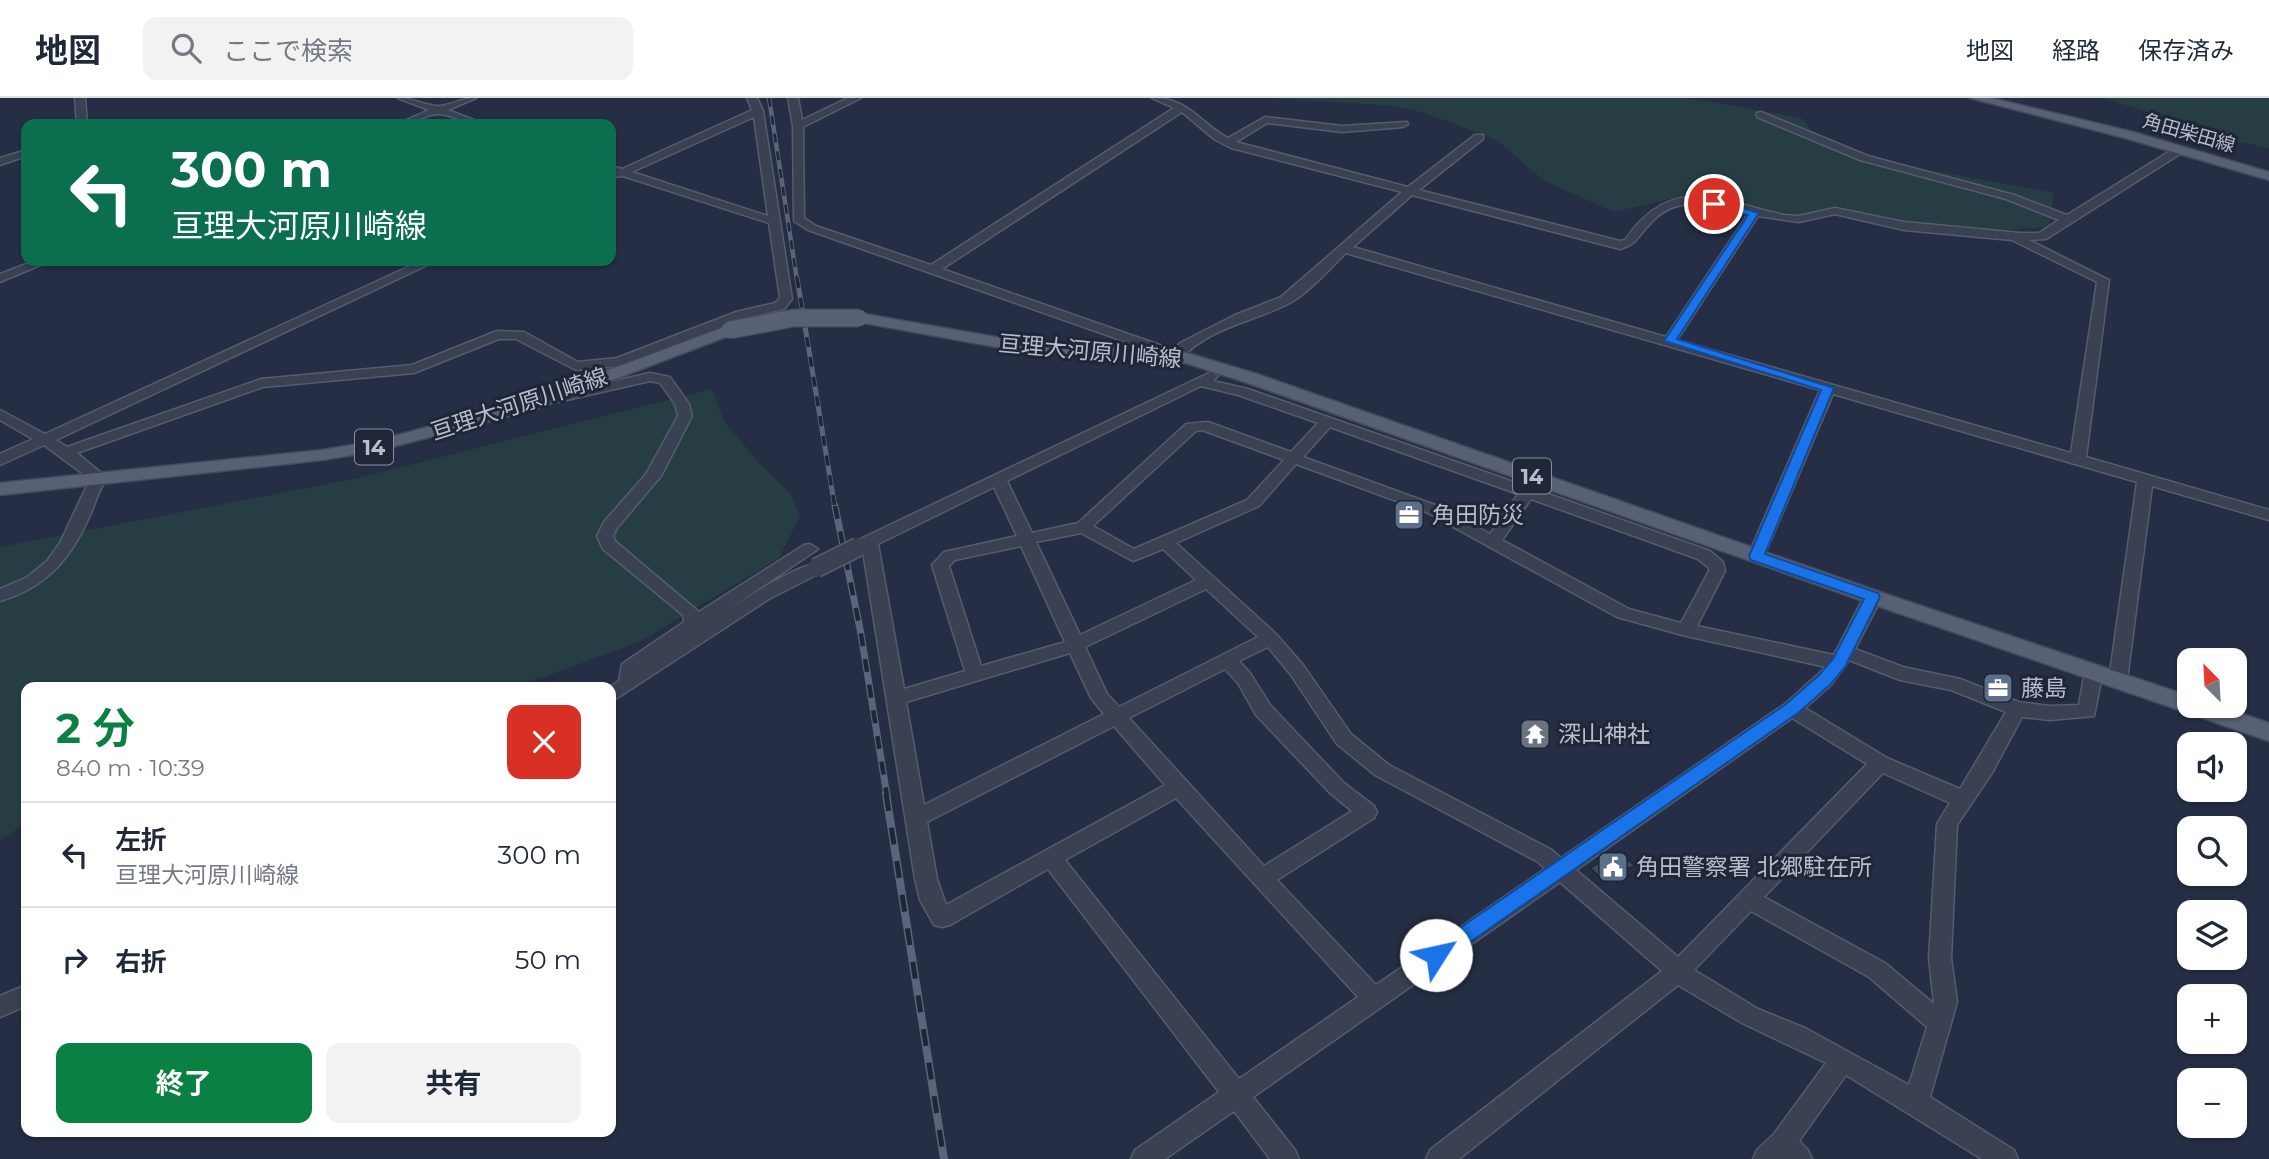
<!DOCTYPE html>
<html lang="ja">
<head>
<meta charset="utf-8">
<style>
  body { margin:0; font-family:Montserrat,"Noto Sans JP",sans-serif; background:#f2f2f3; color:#1f2937; height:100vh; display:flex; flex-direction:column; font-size:26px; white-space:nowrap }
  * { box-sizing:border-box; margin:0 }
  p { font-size:23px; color:#747a83 }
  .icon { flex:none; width:38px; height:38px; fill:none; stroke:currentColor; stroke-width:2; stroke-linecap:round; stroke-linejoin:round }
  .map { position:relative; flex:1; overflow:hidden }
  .sheet { position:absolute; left:21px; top:584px; width:595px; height:455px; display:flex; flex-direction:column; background:#fff; border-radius:14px; box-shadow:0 2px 5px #0004 }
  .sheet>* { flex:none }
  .top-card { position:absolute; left:21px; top:21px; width:595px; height:147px; border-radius:14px; box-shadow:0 2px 5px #0004; background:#0b6e4f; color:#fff; overflow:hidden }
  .needle { width:46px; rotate:336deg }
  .tools { position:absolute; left:2177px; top:550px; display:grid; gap:14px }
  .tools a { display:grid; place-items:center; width:70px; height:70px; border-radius:14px; background:#fff; box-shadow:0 2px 5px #0004; font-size:35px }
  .pin { position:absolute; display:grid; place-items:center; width:60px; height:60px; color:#fff; margin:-30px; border:4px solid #fff; border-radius:50%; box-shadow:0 2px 7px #0007 }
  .me { position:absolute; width:77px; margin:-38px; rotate:55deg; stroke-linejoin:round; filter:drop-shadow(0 0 5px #0008) }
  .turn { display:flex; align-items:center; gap:24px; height:147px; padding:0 35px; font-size:32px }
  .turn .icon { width:91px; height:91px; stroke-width:2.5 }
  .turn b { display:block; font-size:49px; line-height:60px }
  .round { display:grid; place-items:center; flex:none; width:74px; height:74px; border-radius:14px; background:#f2f2f3 }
  .headline { display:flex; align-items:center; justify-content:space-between; height:119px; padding:0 35px }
  h1 { font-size:42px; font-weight:700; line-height:52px; color:#0b8043 }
  .cta { display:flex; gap:14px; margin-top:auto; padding:14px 35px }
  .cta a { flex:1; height:80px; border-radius:14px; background:#0b8043; color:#fff; font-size:28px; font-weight:700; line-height:80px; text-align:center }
  .cta a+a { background:#f2f2f3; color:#1f2937 }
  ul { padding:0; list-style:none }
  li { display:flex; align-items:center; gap:21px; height:105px; padding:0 35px; border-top:2px solid #e0e1e3 }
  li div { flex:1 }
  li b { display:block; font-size:26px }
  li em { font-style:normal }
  header { display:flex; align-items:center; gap:42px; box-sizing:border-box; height:98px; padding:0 35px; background:#fff; border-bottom:2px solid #e0e1e3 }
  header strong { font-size:33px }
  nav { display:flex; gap:38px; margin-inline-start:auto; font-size:24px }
  .search { width:490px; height:63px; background:#f2f2f3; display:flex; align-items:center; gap:18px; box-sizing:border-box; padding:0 24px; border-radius:14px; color:#747a83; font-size:26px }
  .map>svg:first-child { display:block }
  .green { fill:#273d44 }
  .building { fill:#424b64; stroke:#20283a; stroke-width:2 }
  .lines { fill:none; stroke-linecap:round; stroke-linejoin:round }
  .minor-casing { stroke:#555c6d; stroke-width:3 }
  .major-casing { stroke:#434a5c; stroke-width:3 }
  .minor { fill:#3a4153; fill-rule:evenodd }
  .major { fill:#586073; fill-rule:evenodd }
  .rail-far3-casing { stroke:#5c647a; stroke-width:4.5 }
  .rail-far2-casing { stroke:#5c647a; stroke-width:5 }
  .rail-far1-casing { stroke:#5c647a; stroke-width:7 }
  .rail-casing { stroke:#5c647a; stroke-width:8 }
  .rail-far3 { stroke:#1e2638; stroke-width:2.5; stroke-dasharray:9; stroke-linecap:butt }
  .rail-far2 { stroke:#1e2638; stroke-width:3.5; stroke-dasharray:10; stroke-linecap:butt }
  .rail-far1 { stroke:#1e2638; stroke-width:4.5; stroke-dasharray:13; stroke-linecap:butt }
  .rail { stroke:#1e2638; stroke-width:5; stroke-dasharray:17; stroke-linecap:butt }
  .minor-bridge-casing { stroke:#555c6d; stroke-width:21; stroke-linecap:butt }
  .major-bridge-casing { stroke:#434a5c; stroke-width:19; stroke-linecap:butt }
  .minor-bridge { stroke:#3a4153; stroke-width:18 }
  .major-bridge { stroke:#586073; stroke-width:17 }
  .route { fill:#1a73e8; stroke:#114b97; stroke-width:2 }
  .labels { text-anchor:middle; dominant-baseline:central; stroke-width:6; stroke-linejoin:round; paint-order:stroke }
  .far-street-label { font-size:19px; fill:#b7bdcd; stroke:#1e2638 }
  .shield { fill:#1e2638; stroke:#8990a0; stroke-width:2 }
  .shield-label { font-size:21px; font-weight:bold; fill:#b7bdcd }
  .street-label { font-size:23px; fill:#b7bdcd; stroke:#1e2638 }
  .poi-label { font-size:23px; fill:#b7bdcd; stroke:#1e2638; text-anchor:start }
</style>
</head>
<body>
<header>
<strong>地図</strong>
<div class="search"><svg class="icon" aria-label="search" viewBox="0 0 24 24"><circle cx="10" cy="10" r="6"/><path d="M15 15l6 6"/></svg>ここで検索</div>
<nav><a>地図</a><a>経路</a><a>保存済み</a></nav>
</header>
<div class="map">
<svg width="2269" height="1061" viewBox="0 0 2269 1061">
  <rect width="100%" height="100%" fill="#252e44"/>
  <!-- green -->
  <path class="green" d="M1271,0h418l112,20 20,24 43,16 190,35 -5,34 -76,5 -148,-20 -59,5 -88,-20 -64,15 -71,-32 -46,-40 -72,-27 -30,-7z
    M2104,0h165v50l-37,-8z
    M712,291l12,32 35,42 32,31 9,22 -21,42 -138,83 -97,36 -40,11h-478v136l-26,16v-293l354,-68z"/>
  <!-- building -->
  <path class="building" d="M1619,753l16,15 -12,5 6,4 -12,8 -4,-5 -8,4 -15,-14 10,-6 -3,-3 4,-3 5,3z"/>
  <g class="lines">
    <!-- minor casing -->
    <g class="minor-casing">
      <path id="minor" d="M75,0h10l2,26h-10z
        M398,0c14,0 26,7 39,8 9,1 25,-8 39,-8l-28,12 36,14c-16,1 -28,-8 -44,-10 -11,-1 -28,10 -43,10l32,-14z
        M747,0h10l6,13 29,188 -8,10 -39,9 -126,48 -43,4 -60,-31h-17l-85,34 -151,14 -186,66 30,25c-8,11 -11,23 -16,35 -19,44 -43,74 -91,88v-12l26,-11 21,-17 13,-18 30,-64 -46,-34 -44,20v-11l33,-15 -33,-19v-10l45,24 376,-173h15l-380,179 11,7 194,-68 151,-14 85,-34 27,1 54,30 39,-4 119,-46 39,-9 5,-5 -11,-75 -146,-47 -10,1 -2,-11 11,3 130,-59zM754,19l14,99 -136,-44z
        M788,0h10l4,22 46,-22h13l-58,29 1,91 12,8 115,39 243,-157 -22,-10c38,0 47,25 76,40l37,-21 77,9 65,-4 1,2 -5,3 -61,5 -75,-9 -31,19 172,45 67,-52h8v4l-64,51 201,51 5,-1c46,-67 92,-40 159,-25l15,1 36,-8 69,14 116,11h19l20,-13 -53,-21 -146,-39 -103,-43v-4l4,-1 107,44 146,39 53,20 108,-67h8v4l-137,87 -17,1 80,40 -23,177 183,53v10l-117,-34 -25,194 -3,5h-12l-3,-5 28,-198 -304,-88 -69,162 -8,5 -6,-1 -2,-4 72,-166 -474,-137c-16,15 -38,41 -58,51 -33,17 -80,24 -106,54h-10l-364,-128 -14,-9 -1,-95zM1182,14l32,27 17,9 171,44 -121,105 -46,18 -55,28 -6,7 -232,-81zM1412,97l208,54c16,-4 18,-13 29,-24 27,-33 63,-19 99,-11l-82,123 -313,-90zM1835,116l69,16 108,10 85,42 -26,171 -394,-113 81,-124 41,6z
        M26,52v6l-26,9v-7z
        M34,163h16l-50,21v-8z
        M1211,274l7,4 -5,5 35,8 277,97 3,-4h10l3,3 -4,5 173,61 13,11 2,9 -28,55 137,29 30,-58 9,-6 9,6 -27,52 48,18 57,12 59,23 31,4 29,-1 6,-34 3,-5h12l3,5 -9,45 -44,4 -28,-3 -30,56 -35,52 -6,133 6,44 -27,95 84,53 4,9h-36l-136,-84 -47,66 9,9 4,9h-59l4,-9 17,-16 52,-71 -84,-40 -64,-38 -219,174h-33l4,-9 232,-179 -102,-89 -307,215 42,53 4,9h-29l-36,-48 -69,48h-34l4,-9 84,-58 -171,-223 -98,56 -8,2 -8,-2 -14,-25 -5,-21 -52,-328h-11l-2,-4 2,-4zM1201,288l37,9 80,28 -27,29 -83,-30 -22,2 -108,99 -46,10 -25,-52zM1330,329l188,67 -28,40 -52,-28 -135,-49zM1202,332l82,30 -37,40 -113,49 -41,-23 103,-95zM1296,366l130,48 191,105 69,19 140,31 -41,37 -224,154 -9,-8 -163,-85 -38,-31 -48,-69 -27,-31 -100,-91 83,-37zM994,389l23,49 -73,16 -12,13 33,106 -61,18 -26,-145zM1531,401l167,60 11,9v3l-28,52 -52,-14 -127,-69zM1081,435l52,28 30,-12 33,31 -116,55 -44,-93zM1021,448l44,96 -84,24 -32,-100 6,-6zM1206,491l52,48 -139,70 -12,-13 -22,-47zM1268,549l23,28 46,69 38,31 163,87 7,7 -169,116 -99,-105 97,-62 3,-6 -3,-6 -30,-23 -74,-78 -20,-32 -11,-12zM1070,555l21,45 13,16 -180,91 -18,-103zM1849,562l51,20 51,10 55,22 -46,77 -73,-31 -82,-50 26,-23zM1225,571l13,14 18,32 74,78 22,18 -88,55 -135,-148zM1792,620l75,46 -189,193 -102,-87zM1114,628l51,59 -219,120 -9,-26 -10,-57zM1883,675l67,30 -13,21 -8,134 5,46 -49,-41 -121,-66zM1176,700l182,199 -119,82 -174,-219zM1751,813l118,66 58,50 -18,58 -104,-57 -47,-19 -64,-39z
        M650,275l20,4 19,27 3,12 -31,60 -44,52 -4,8 3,6 83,70 105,-67 6,-1 8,5 -125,84c21,-14 108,-75 129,-69l2,4 -2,4 -53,27 -158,103v-14h-3l11,-7 3,-17 62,-42 -1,-7 -80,-66 -6,-13 7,-14 42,-48 32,-58 -3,-12 -15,-21 -10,-2 -92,21 -7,-4 2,-3z
        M26,887v21l-26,11v-21z"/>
    </g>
    <!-- major casing -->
    <g class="major-casing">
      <path id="major" d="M1970,0h21l142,34 136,40v8l-144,-42z
        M859,215l165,29 153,8 80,24 623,218 309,104v9h28l52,18v18l-403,-139 -621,-220 -69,-22 -152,-8 -171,-31 -2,-3z
        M730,227l6,2 2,3 -2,3 -197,75 -162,43 -55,9 -322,35v-12l322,-33 54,-9 151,-41z"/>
    </g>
    <!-- minor -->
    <use href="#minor" class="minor"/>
    <!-- major -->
    <use href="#major" class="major"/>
    <!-- rail-far3 casing -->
    <g class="rail-far3-casing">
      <path id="rail-far3" d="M769,0l28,182"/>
    </g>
    <!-- rail-far2 casing -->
    <g class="rail-far2-casing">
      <path id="rail-far2" d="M797,180l38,230"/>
    </g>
    <!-- rail-far1 casing -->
    <g class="rail-far1-casing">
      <path id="rail-far1" d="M835,408l26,128 26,162"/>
    </g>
    <!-- rail casing -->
    <g class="rail-casing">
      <path id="rail" d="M886,696l58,365"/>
    </g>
    <!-- rail-far3 -->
    <use href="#rail-far3" class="rail-far3"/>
    <!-- rail-far2 -->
    <use href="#rail-far2" class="rail-far2"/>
    <!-- rail-far1 -->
    <use href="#rail-far1" class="rail-far1"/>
    <!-- rail -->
    <use href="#rail" class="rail"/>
    <!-- minor-bridge casing -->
    <g class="minor-bridge-casing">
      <path id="minor-bridge" d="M816,470l42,-21"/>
    </g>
    <!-- major-bridge casing -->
    <g class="major-bridge-casing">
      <path id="major-bridge" d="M730,232l64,-12h65"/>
    </g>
    <!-- minor-bridge -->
    <use href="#minor-bridge" class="minor-bridge"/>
    <!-- major-bridge -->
    <use href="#major-bridge" class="major-bridge"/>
  </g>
  <!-- route -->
  <path class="route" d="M1714,102l45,13 -82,126 157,49 -69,166 113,39 2,4 -35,70 -14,17 -33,29 -355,248 -7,3 -7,-3 -3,-6 3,-6 357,-245 33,-29 14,-16 31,-60 -113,-39 -2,-4 72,-166 -157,-49 84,-126 -38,-9v-5z"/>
  <!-- icons -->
  <defs>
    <g id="office-square" transform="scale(1.575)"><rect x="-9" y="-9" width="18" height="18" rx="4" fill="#5c6f8a" stroke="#1e2638"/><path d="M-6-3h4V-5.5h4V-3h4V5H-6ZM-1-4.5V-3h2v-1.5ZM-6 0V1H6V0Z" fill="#fff"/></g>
    <g id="temple-square" transform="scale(1.575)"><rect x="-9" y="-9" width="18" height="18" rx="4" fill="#6b7280" stroke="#1e2638"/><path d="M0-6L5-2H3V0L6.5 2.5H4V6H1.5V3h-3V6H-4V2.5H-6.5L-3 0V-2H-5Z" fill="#fff"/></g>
    <g id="civic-square" transform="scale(1.575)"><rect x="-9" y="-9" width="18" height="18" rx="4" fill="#5c6f8a" stroke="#1e2638"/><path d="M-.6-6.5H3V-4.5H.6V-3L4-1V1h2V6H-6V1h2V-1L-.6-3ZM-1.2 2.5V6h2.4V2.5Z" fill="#fff"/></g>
  </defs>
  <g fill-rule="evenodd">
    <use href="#office-square" x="1409" y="417"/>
    <use href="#office-square" x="1998" y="590"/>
    <use href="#temple-square" x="1535" y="636"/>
    <use href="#civic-square" x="1613" y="769"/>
  </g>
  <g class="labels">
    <!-- far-street labels -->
    <g class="far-street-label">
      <text transform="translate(2189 35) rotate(16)">角田柴田線</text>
    </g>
    <!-- shield labels -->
    <g class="shield">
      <rect x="355" y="331.5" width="38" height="35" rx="5"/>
      <rect x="1513" y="360.5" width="38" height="35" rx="5"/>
    </g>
    <g class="shield-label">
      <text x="374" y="349">14</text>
      <text x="1532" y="378">14</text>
    </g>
    <!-- street labels -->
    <g class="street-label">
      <text transform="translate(1090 253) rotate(5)">亘理大河原川崎線</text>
      <text transform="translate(519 306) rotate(-18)">亘理大河原川崎線</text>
    </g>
    <!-- poi labels -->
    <g class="poi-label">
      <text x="1432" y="417">角田防災</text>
      <text x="2021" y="590">藤島</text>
      <text x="1558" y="636">深山神社</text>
      <text x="1636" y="769">角田警察署 北郷駐在所</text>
    </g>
  </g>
</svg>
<div class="tools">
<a><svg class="needle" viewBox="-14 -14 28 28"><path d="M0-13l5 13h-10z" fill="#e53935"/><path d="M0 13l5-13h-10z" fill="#747a83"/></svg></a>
<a><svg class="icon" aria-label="sound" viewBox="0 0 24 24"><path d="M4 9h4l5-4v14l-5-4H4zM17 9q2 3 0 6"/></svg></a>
<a><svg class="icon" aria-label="search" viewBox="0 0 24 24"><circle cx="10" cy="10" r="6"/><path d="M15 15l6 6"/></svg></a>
<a><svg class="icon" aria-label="layers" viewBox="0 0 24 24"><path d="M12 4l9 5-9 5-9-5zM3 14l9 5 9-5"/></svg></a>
<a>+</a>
<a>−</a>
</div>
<div class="pin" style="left:1714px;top:106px;background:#d93025"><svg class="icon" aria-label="arrive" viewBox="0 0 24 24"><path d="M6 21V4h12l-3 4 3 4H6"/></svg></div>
<svg class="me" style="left:1436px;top:857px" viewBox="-20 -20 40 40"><circle r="19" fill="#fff"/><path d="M0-13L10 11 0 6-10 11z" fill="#1a73e8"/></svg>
<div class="top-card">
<div class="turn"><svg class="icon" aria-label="left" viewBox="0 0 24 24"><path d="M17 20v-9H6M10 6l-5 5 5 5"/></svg><div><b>300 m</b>亘理大河原川崎線</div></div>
</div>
<section class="sheet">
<div class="headline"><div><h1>2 分</h1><p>840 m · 10:39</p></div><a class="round" style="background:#d93025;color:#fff"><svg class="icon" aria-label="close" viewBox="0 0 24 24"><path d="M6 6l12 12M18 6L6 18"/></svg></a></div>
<ul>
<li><svg class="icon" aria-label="left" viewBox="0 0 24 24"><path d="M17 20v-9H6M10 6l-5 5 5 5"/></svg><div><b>左折</b><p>亘理大河原川崎線</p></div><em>300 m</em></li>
<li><svg class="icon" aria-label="right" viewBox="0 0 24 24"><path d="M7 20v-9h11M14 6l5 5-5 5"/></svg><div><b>右折</b></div><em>50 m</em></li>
</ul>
<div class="cta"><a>終了</a><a>共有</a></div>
</section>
</div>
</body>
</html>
